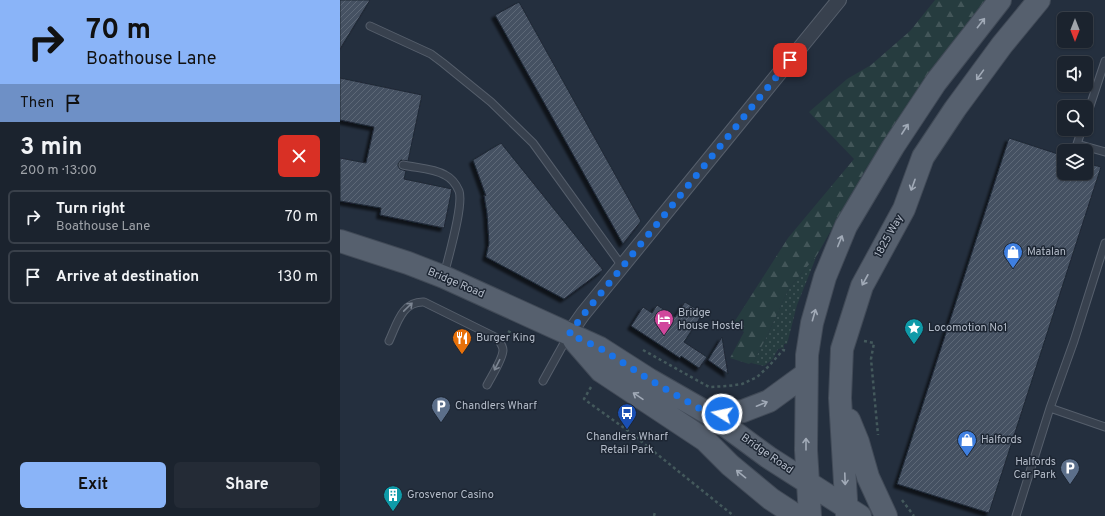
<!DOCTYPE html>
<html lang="en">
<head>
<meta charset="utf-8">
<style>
  body { margin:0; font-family:Overpass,sans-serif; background:#242b36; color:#f1f3f6; height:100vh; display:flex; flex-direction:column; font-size:15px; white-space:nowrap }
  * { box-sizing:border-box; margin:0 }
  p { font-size:13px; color:#a0a4aa }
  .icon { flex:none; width:22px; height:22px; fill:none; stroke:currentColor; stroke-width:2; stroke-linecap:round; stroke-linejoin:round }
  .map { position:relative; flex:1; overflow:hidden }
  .details { display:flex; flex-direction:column; background:#1b232e; width:340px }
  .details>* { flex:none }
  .guide { background:#8ab4f8; color:#111; overflow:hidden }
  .needle { width:26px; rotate:180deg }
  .controls { position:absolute; left:717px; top:12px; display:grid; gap:8px }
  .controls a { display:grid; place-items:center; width:36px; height:36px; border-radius:6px; background:#1b232e; box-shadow:0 1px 3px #0004,0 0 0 1px #39404a; font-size:20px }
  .pin { position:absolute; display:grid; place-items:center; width:34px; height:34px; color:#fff; margin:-17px; border-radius:8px; box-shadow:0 2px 6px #0006 }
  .me { position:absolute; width:44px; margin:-22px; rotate:280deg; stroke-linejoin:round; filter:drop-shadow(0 0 3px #0008) }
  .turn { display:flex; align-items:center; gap:14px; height:84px; padding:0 20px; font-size:18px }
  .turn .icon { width:52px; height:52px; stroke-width:2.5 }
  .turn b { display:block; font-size:28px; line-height:34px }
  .then { display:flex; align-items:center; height:38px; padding:0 20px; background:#0003; gap:8px; font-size:15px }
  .round { display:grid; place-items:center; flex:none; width:42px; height:42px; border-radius:6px; background:#242b36 }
  .overview { display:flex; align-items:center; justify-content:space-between; height:68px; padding:0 20px }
  h1 { font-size:24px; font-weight:700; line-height:30px }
  .cta { display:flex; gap:8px; margin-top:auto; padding:8px 20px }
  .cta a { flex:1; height:46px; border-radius:6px; background:#8ab4f8; color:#111; font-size:16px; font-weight:700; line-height:46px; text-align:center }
  .cta a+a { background:#242b36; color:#f1f3f6 }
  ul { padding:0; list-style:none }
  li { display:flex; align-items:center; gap:12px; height:54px; margin:0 8px 6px; padding:0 12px; border:2px solid #39404a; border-radius:6px }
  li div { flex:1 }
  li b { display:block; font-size:15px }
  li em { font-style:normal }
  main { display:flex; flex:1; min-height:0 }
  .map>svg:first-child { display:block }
  .grass { fill:url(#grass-dots) }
  .forest { fill:url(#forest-firs) }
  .building { fill:url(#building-hatch); stroke:#1f2835; filter:url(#shadow) }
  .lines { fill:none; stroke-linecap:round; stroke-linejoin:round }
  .lane-casing { stroke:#565f6c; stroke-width:9 }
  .street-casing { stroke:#565f6c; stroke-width:16 }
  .primary-casing { stroke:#414a57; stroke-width:24 }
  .path { stroke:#44595c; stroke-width:2.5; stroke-dasharray:3 3; stroke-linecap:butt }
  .lane { stroke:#38414e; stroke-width:7 }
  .street { stroke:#38414e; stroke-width:14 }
  .primary { stroke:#56606e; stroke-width:22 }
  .oneway { stroke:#a1aab7 }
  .oneway2 { stroke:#7c8592 }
  .route { stroke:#1a73e8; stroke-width:7; stroke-dasharray:0 12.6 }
  .labels { text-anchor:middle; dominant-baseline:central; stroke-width:3; stroke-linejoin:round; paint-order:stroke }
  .street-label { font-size:11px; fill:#b4bcc9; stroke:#1d2633 }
  .poi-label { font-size:11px; fill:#b4bcc9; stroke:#1d2633; text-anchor:start }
</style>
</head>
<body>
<main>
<section class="details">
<div class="guide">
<div class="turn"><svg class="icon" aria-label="right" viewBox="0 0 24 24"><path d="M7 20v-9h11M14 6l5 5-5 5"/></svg><div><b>70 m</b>Boathouse Lane</div></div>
<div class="then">Then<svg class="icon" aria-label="arrive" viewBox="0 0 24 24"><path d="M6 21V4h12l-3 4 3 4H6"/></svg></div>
</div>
<div class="overview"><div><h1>3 min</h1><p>200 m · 13:00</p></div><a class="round" style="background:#d93025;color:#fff"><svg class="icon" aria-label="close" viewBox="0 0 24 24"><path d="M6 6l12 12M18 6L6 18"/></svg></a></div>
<ul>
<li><svg class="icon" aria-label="right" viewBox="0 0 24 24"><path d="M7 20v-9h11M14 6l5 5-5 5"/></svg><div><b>Turn right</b><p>Boathouse Lane</p></div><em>70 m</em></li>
<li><svg class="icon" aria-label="arrive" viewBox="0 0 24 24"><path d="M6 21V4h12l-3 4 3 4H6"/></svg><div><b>Arrive at destination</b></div><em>130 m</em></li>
</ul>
<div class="cta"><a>Exit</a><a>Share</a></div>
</section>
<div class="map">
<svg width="765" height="516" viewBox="0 0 765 516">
  <defs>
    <pattern id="grass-dots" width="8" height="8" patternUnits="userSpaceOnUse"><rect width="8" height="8" fill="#263c3f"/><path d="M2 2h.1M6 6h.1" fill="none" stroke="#435659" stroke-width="1.8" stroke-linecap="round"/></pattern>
    <pattern id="forest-firs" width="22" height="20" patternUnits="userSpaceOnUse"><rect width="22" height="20" fill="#263c3f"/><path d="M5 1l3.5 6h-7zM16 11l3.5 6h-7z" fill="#435659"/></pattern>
    <pattern id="building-hatch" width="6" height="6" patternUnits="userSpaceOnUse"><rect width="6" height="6" fill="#455162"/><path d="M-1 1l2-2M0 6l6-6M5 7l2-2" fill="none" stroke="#5d6877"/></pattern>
    <filter id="shadow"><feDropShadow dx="-3.5" dy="3.5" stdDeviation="1" flood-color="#0009"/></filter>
  </defs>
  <rect width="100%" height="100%" fill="#242f3e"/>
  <!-- grass -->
  <path class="grass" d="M477,255l-20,50 -10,39h-3v4l-6,1 -5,10 -9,7 -13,-3 3,-2 12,-23 23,-50z"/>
  <!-- forest -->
  <path class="forest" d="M595,0h52l-78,104 -42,63 -50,88 -28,33 -23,50 -12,23 -5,3 -19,-6 14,-26 -11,-8 55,-86 66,-79 -45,-47 38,-33 24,-14 39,-34z"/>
  <!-- building -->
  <path class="building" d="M0,0h30l-30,49z
    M179,2l122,219 -18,23 -128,-229z
    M0,78l82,17 -14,66 -7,-1 -3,4v2l2,3 6,2 -2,8 48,10 -8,39 -64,-13 1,-7 -41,-7v-43l26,5 8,-36 -34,-7z
    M669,138l55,18v17h22v-10l15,4 -112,346 -92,-29z
    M161,143l102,127 -39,29 -78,-42 3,-14 -2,-30 -3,-18 2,1 -13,-36z
    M345,302l18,11 -19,29 23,15 -8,11 -18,-12 -1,2 -49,-32 12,-19 9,6 5,-8 18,12z
    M382,337l6,37 -20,-14z"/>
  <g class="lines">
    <!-- lane casing -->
    <g class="lane-casing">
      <path id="lane" d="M30,26l61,28 12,9 48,39 42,41 89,123
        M746,118l19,-57
        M742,129l-5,15 28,8
        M63,165c13,3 30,3 42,10 6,3 11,9 14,16 5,14 -11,67 -15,84
        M49,341c8,-17 13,-40 35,-39l73,36c3,4 6,8 6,12 0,9 -12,27 -16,35
        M203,381l25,-45
        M710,408l55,19
        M676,516l34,-108 24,-67 31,-98"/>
    </g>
    <!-- street casing -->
    <g class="street-casing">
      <path id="street" d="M229,334l14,-20 256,-314"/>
    </g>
    <!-- primary casing -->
    <g class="primary-casing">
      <path id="primary" d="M0,241l68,22 36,14 156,71 50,32 61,35 57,42 92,59
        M234,340l27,31 104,69 25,25 41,34 26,17
        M371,415l32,-4 26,-10 37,-27
        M509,420l9,22 10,35 18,39
        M470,516l-4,-66 1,-95 5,-32 13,-46 21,-51 47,-79 43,-65 64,-82
        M507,516l-7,-118 2,-49 20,-63 42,-77 19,-52 32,-48 47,-64 37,-45"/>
    </g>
    <!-- path -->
    <path class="path" d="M168,331l12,7
      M524,341l10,2 -3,16 7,76
      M303,350l66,37 19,-1 14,-2 15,-7 12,-11 14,-16 4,1
      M251,387l-7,12 43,31 107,86
      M562,500l12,16
      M314,516l1,-4"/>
    <!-- lane -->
    <use href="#lane" class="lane"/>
    <!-- street -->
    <use href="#street" class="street"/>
    <!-- primary -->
    <use href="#primary" class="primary"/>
  </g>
  <!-- one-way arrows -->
  <defs><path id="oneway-shaft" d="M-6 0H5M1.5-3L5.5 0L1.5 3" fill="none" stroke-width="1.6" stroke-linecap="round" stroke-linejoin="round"/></defs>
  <g class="oneway">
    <use href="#oneway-shaft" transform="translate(641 23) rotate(-52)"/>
    <use href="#oneway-shaft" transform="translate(640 75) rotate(126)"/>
    <use href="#oneway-shaft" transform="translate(565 129) rotate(-57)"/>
    <use href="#oneway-shaft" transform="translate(573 185) rotate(110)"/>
    <use href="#oneway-shaft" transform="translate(500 241) rotate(-68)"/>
    <use href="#oneway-shaft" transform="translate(525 280) rotate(119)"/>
    <use href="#oneway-shaft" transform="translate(474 315) rotate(-74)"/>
    <use href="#oneway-shaft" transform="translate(298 396) rotate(-146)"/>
    <use href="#oneway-shaft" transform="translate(422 404) rotate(-22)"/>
    <use href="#oneway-shaft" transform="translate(466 444) rotate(-90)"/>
    <use href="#oneway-shaft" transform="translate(401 474) rotate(-141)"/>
    <use href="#oneway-shaft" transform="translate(505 479) rotate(88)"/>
  </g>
  <g class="oneway2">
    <use href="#oneway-shaft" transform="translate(68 307) rotate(-44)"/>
    <use href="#oneway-shaft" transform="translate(157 365) rotate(117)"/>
  </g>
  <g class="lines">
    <!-- route -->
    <path class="route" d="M382,414l-11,1 -61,-35 -50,-32 -31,-14 15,-20 206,-254"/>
  </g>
  <!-- icons -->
  <defs>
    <g id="shop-pin" transform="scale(1)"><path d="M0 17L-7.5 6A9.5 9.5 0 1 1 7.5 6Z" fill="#3f7fe0" stroke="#1d2633"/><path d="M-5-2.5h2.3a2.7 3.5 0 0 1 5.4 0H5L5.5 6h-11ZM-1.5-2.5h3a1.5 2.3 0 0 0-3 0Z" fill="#fff"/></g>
    <g id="hotel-pin" transform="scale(1)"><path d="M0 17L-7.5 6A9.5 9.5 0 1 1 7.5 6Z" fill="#d1479c" stroke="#1d2633"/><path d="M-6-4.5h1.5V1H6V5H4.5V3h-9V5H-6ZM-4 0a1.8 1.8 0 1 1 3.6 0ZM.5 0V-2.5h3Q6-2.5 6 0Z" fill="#fff"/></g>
    <g id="sight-pin" transform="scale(1)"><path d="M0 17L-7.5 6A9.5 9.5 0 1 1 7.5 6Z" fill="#0f9aa8" stroke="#1d2633"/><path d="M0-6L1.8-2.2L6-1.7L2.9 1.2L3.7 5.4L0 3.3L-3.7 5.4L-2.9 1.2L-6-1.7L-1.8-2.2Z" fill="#fff"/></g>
    <g id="restaurant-pin" transform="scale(1)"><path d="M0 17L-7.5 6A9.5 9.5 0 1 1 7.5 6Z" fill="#e8710a" stroke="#1d2633"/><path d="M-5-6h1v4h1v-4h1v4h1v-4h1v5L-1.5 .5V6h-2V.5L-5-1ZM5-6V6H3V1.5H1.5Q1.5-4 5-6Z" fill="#fff"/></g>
    <g id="parking-pin" transform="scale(1)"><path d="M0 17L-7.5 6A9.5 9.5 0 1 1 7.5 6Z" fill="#5c6f8a" stroke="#1d2633"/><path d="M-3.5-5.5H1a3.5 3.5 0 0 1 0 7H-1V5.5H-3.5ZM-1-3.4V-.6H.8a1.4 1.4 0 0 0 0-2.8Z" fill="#fff"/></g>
    <g id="bus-pin" transform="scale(1)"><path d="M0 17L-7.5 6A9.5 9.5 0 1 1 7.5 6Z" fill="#1a4fb4" stroke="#1d2633"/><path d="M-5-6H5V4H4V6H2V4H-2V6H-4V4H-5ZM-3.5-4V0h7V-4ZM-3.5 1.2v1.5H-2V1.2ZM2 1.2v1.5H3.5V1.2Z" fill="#fff"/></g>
    <g id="building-pin" transform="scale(1)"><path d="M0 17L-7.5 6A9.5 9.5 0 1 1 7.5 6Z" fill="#0f9aa8" stroke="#1d2633"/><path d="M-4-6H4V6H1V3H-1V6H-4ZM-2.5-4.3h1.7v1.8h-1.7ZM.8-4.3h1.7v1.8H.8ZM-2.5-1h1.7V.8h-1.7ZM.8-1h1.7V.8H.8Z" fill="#fff"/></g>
  </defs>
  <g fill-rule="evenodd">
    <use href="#shop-pin" x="673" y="252"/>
    <use href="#hotel-pin" x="324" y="319"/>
    <use href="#sight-pin" x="574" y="328"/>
    <use href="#restaurant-pin" x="122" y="338"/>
    <use href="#parking-pin" x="101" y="406"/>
    <use href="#bus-pin" x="287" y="413"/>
    <use href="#shop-pin" x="627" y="440"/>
    <use href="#parking-pin" x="730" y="468"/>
    <use href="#building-pin" x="53" y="495"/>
  </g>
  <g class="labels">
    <!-- street labels -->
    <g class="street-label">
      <text transform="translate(549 236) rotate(-61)">1825 Way</text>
      <text transform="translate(116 283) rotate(23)">Bridge Road</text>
      <text transform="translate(427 454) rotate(35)">Bridge Road</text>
    </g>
    <!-- poi labels -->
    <g class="poi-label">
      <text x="687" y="252">Matalan</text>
      <text x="338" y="313">Bridge<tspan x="338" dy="13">House Hostel</tspan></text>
      <text x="588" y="328">Locomotion No1</text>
      <text x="136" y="338">Burger King</text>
      <text x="115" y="406">Chandlers Wharf</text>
      <text x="287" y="437" text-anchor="middle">Chandlers Wharf<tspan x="287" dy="13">Retail Park</tspan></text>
      <text x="641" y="440">Halfords</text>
      <text x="716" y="462" text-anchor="end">Halfords<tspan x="716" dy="13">Car Park</tspan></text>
      <text x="67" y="495">Grosvenor Casino</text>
    </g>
  </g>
</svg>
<div class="controls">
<a><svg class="needle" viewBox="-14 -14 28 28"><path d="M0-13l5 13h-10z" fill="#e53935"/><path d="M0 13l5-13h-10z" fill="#a0a4aa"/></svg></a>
<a><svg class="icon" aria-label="sound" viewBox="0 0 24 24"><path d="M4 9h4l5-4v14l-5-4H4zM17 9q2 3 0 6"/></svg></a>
<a><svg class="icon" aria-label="search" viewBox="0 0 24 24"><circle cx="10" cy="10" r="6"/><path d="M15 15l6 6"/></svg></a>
<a><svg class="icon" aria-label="layers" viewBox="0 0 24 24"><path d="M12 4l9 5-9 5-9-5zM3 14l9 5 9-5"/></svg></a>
</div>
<div class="pin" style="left:450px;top:60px;background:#d93025"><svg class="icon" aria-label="arrive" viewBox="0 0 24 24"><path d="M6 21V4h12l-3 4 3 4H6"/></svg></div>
<svg class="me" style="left:382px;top:414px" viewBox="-20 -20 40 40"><circle r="17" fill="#1a73e8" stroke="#fff" stroke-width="3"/><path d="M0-11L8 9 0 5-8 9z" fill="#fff"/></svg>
</div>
</main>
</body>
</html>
